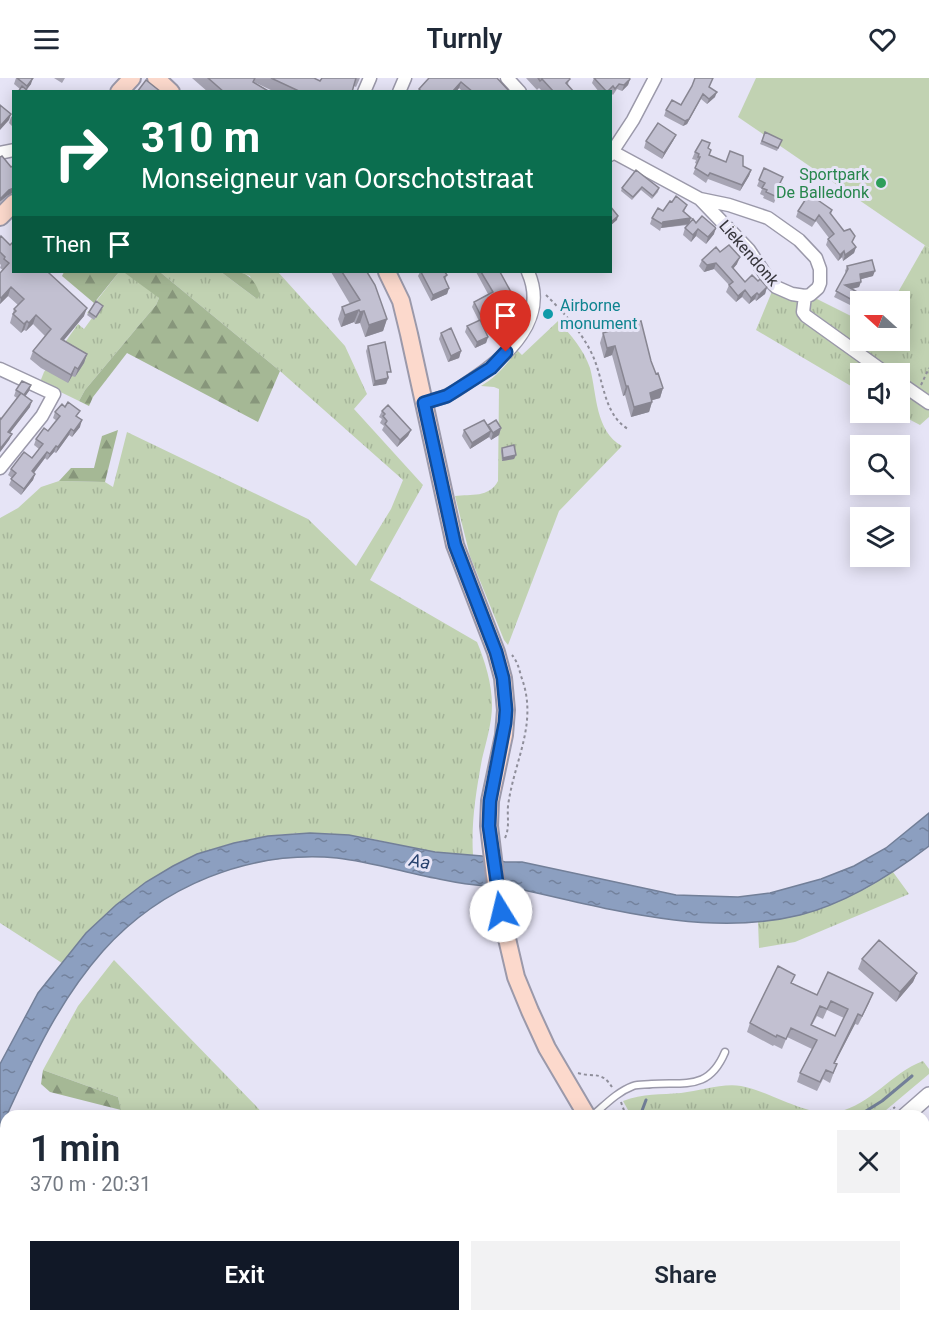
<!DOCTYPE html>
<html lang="en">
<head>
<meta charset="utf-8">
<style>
  body { margin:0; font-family:Roboto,sans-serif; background:#f2f2f3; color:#1f2937; height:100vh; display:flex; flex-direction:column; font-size:22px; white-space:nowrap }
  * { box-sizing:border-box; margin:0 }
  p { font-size:20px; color:#747a83 }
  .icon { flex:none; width:33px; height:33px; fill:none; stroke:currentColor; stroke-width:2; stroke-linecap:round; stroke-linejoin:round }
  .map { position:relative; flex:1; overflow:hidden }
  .drawer { position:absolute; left:0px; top:1032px; width:930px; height:212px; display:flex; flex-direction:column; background:#fff; border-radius:18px 18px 0 0; box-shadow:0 3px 15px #0003 }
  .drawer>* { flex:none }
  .top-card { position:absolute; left:12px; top:12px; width:600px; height:183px; border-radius:0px; box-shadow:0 3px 15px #0003; background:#0b6e4f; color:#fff; overflow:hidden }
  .needle { width:39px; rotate:291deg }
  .fabs { position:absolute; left:850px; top:213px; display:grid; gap:12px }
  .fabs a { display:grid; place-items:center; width:60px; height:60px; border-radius:0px; background:#fff; box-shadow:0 3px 15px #0003; font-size:30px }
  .pin { position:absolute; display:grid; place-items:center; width:51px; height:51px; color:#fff; margin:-62px -26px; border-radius:50% 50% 50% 0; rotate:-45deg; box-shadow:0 0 6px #0007 }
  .pin .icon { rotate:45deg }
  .me { position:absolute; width:66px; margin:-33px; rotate:351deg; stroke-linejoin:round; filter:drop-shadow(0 0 4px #0008) }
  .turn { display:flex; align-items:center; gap:21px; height:126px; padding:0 30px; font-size:27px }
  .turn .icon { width:78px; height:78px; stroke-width:2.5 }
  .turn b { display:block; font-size:42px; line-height:51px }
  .then { display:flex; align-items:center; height:57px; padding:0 30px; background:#0003; gap:12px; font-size:22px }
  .round { display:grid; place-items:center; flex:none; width:63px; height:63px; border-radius:0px; background:#f2f2f3 }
  .head { display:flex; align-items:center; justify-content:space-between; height:102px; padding:0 30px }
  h1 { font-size:36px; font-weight:600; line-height:45px }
  .cta { display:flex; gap:12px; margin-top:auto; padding:12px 30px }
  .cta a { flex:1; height:69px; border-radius:0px; background:#111827; color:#fff; font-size:24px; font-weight:600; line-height:69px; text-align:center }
  .cta a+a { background:#f2f2f3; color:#1f2937 }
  header { display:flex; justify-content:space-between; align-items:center; height:78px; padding:0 30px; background:#fff; font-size:27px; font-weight:600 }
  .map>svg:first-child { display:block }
  .grass { fill:url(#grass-tufts) }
  .forest { fill:url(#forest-firs) }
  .garden { fill:#c1d2b2 }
  .water { fill:url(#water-ripples); stroke:#727f98; stroke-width:1.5 }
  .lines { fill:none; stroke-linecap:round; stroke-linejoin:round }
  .stream { stroke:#727f98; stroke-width:3 }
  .service-casing { stroke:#9b99aa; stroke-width:9 }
  .minor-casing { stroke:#9b99aa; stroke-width:15 }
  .tertiary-casing { stroke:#9b99aa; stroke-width:18 }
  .secondary-casing { stroke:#9b99aa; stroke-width:20 }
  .trunk-casing { stroke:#b3654c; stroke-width:22 }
  .path { stroke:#8f8e9a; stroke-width:2; stroke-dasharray:3 3; stroke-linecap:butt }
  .service { stroke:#fff; stroke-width:6 }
  .minor { stroke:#fff; stroke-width:12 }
  .tertiary { stroke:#fff; stroke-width:15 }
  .secondary { stroke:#fcd9cc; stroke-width:16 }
  .trunk { stroke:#f89877; stroke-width:20 }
  .wall { fill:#a7a5b4; fill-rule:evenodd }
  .shaded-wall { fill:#888692 }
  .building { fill:#c2c0d1; stroke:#888692; stroke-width:1.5; fill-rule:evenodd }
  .route-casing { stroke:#114b97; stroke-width:15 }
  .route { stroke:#1a73e8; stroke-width:10 }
  .leisure-dot { fill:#2e9e5b; stroke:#e6e4f6; stroke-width:2 }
  .culture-dot { fill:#0f9aa8; stroke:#e6e4f6; stroke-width:2 }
  .labels { text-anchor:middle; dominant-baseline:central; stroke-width:6; stroke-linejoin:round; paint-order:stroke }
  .leisure-label { font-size:16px; fill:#27864d; stroke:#e6e4f6; text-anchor:end }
  .street-label { font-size:16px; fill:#36353b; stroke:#e6e4f6 }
  .culture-label { font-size:16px; fill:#0d838f; stroke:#e6e4f6; text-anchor:start }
  .water-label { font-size:18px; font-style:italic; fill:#27416d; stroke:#e6e4f6 }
</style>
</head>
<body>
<header><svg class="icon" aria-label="menu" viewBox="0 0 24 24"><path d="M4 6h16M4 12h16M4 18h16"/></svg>Turnly<svg class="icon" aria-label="heart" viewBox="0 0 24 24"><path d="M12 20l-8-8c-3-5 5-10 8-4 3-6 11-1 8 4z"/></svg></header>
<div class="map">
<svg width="929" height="1243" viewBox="0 0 929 1243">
  <defs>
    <pattern id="grass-tufts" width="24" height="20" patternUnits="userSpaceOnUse" patternTransform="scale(1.5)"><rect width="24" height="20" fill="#c1d2b2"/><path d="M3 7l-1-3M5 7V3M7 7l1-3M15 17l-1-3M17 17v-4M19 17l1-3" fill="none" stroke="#a6b59a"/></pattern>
    <pattern id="forest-firs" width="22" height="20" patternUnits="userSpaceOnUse" patternTransform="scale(1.5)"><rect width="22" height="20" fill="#a5b895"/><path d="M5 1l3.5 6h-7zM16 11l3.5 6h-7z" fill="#87967b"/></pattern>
    <pattern id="water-ripples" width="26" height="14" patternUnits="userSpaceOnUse" patternTransform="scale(1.5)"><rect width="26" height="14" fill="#8c9fc0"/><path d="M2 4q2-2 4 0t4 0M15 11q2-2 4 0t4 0" fill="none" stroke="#73829d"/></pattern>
  </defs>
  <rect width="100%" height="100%" fill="#e6e4f6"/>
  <!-- grass -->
  <path class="grass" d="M925,167l4,3v148l-118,-85 -4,-8 4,-6 6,2 44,22v19h39v-38l-7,-1z
    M119,194h6l31,23 3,3 -3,7 -71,85 -6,11 -39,-19 4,-10 34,-48 6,5 8,-11 -5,-5z
    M160,194h61l36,27 -7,-23 -11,-4h39l67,74 22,48 -13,15 69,76 -53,95 107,62c8,19 15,42 15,63 0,18 -6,37 -10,54 -6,33 -11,63 -9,96 -14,-1 -28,-1 -41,-3 -28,-5 -56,-14 -85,-17 -120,-12 -212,35 -285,128l-62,-40v-405l18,-10 23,-21 18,-6 46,1 8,5 14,-55 181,87 48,47 35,-57 12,-29 -123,-109z
    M773,211l26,11v18l79,55 -17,1v18l-105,-62z
    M558,243c13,14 26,29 32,47 7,26 5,63 32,78l-63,65 -51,134 -4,-5 -34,-84 -15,-60c16,-2 34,2 43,-15l1,-92 -5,-2 -13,-1c15,-9 26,-21 36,-36l5,5z
    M900,311l29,20v8l-9,8 -23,-12 3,-1z
    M893,794l16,22 -114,48 -36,6 -1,-26 42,-7 27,-9z
    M114,882l142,146 9,10h-143l-4,-19 -75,-27 35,-64z
    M923,983l6,8v5l-50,42h-251v-6l-5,-9c20,-8 38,-6 58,-8 19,-2 41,-10 60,-7 29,5 68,32 96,26 34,-7 54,-39 86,-51z
    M103,1238h265l-6,5h-260z
    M401,1238h144l-6,5h-145z
    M738,1238h102l-5,5h-95z"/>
  <!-- forest -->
  <path class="forest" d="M64,194h96l120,99 -22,51 -131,-69 -34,44 -4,9 -10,-5 6,-11 71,-85 3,-7 -34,-25 -6,-1 -25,31 -32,-27z
    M221,194c22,-1 31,0 39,23l-3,4z
    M118,352l-13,52 -46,-1 12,-13h23l8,-32z
    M43,992l75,27 3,13 -71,-18 -9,-8z"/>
  <!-- garden -->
  <path class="garden" d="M756,0h173v170l-191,-131z"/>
  <!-- water -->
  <path class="water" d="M929,735v33c-38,29 -82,57 -129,69 -93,23 -195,-7 -285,-27 -10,-2 -18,-1 -28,-2 -14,-1 -29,-3 -43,-6 -35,-6 -71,-18 -107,-22 -88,-8 -176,28 -234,93 -47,53 -74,116 -103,179v-66l38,-71 48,-60 30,-28 30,-23 27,-16 24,-12 37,-11 34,-7 42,-3 39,2 86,17 47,4 23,6h17l154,33 62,2 32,-4 51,-14 33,-13 32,-18z"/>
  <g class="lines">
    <!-- stream -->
    <path class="stream" d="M640,1038l6,-16
      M858,1038l24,-15 30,-25"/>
    <!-- service casing -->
    <g class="service-casing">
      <path id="service" d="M592,1038c13,-11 25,-24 41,-30 6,-2 13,-1 19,-2 35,-2 57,6 73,-32"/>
    </g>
    <!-- minor casing -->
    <g class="minor-casing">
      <path id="minor" d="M507,0l13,14
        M364,14l6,-14
        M399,14l6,-14
        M613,74l87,47 49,51 20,30 7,7 16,7 13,2 5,-1 8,-7 2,-5v-14l-4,-11 -17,-18 -31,-22 -39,-13 -29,-6
        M0,75l14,-3
        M610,77l23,-35 22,-42
        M805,218l-2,16 3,4 81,58
        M0,291l54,25 -12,22 -42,52
        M900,305l29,20
        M424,325c7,-3 15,-4 22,-7 9,-4 17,-10 24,-15 37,-24 79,-62 58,-109"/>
    </g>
    <!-- tertiary casing -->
    <g class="tertiary-casing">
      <path id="tertiary" d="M905,1038l24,-21"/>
    </g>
    <!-- secondary casing -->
    <g class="secondary-casing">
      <path id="secondary" d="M156,0l15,14
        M119,14l13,-14
        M0,139l14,-14
        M387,194l14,29 8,33 46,211 41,107 7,26 3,32 -2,25 -14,66 -1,25 8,66 8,38 11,47 14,34 17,37 40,68
        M584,1243l6,-5"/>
    </g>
    <!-- trunk casing -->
    <g class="trunk-casing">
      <path id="trunk" d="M924,1141l5,-4
        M924,1171l5,-5
        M924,1193l5,-5
        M924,1213l5,-5
        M734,1238l1,5
        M850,1243l5,-5
        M872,1243l5,-5
        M898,1243l4,-5"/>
    </g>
    <!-- path -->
    <path class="path" d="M546,217c18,18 35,36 46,59 12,25 11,60 36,75
      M921,307l8,-17
      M505,760c5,-11 2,-21 3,-32 6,-46 31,-83 13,-130 -2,-8 -4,-15 -9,-21
      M578,995c16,5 23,-3 34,14
      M621,1024l5,14
      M884,1038l11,-9
      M373,1243l6,-5
      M544,1243l5,-5"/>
    <!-- service -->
    <use href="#service" class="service"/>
    <!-- minor -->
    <use href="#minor" class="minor"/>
    <!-- tertiary -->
    <use href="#tertiary" class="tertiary"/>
    <!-- secondary -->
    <use href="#secondary" class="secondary"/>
    <!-- trunk -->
    <use href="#trunk" class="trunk"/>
  </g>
  <!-- wall -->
  <path class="wall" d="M16,0l15,6 -5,6 -6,-1 -6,-5z
    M54,0h11l-3,5z
    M192,0h122l6,3 2,-3h38l-4,9 -2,-1 -2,6h-77l-21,-10 16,10h-62z
    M429,0h68l13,14h-47l-4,-4 -3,4h-38l1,-3z
    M526,0h43l-1,7 6,7h-31l-4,-4 -2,2z
    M594,0l36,1 -2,6 -6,6 -5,-2 -4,6 -3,-3h-11l-7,-9z
    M692,8l17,1 6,10 -8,7 -6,-5 -14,25 -4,2 -19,-10 2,-6 15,-5z
    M14,37v13l-5,-5 2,-6z
    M765,54l17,8 -5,11 -17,-7z
    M676,57l-3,6 -11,18 -18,-11 2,-7z
    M708,70l1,7 17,7 17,4 8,4 -2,6 -9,15 -32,-12 -2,4 -13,-9 4,-10 -2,-1 1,-3 -4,-1 3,-7z
    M764,90l18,16 -8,19 -11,-5 1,-2 -4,-2 2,-5 -5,-3z
    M636,92l23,18 -1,4 -6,7 -11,-9 -9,10 -11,-9 1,-3z
    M672,124l15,3 -3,7 7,6 -2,5 25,11 -8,10 -10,-8 -5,6 -8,-7 2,-7 3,-3 -27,3 -1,3 -10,-7 2,-6 11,-7z
    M832,132l-1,4 25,33 -2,6 -11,8 -1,-4 -4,4 -12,-16 2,-6 1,-1 -13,-17 -4,6 -16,-10 2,-6z
    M0,160l50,36 34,42 -20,24 23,14 -3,9 -9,14 -3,-1 -4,7 -27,-15 -11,-9 3,-8 12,-15 -12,-12 -7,7 -2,-1 -3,3 -11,-10 4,-14 4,-4 -10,-9 -8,8v-31l3,-3 -3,-2 1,-3 -1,-1z
    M720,174l17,12 -4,5 12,13 13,-1 9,6 -2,7 -9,7 -1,-2 -6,5 -7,-7 -6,5 -10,-10 3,-7 -15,-16 -10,3 -5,-6 3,-6z
    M847,188l26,10 -12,3 -2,8 -7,2 5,9 -5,8 -18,-9 12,-24 -1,-2z
    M331,194h36l20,47 -4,12 -18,6 -5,-14 -5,1 -1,-2 -13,5 -3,-8 4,-12 8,-3z
    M420,194h25l2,3 -2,5 4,8 -2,6 -16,7 -13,-25z
    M476,194h24l15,37 -20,10 -1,7 -9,5 3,6 -2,6 -11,5 -10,-16 2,-6 12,-5 -7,-14 2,-5 14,-8z
    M102,231l-8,11 -7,-5 2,-3z
    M441,255l20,18 -2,7 -11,4 -9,-23z
    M603,255l48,28 5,13 7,14 -3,10 -8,2v2l-3,10 -18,5 -6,-22 -2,1 -11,-41 -8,3 -4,-15z
    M368,268l21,31 -3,7 -13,2 -7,-35z
    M31,307l-2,6 -4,5 5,11 -20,26 2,1 -3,6 -9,12v-34l1,1 16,-21 -3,-2 2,-6z
    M382,333l29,19 -3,6 -11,11 -15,-17 2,-4 -4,-3 2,-4 -3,-2z
    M55,334l22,5 3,10 -8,10 -3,-2 -13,18 -2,-1 -7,8 -2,-2 -11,15 1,1 -2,6 -12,15 -12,-10 3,-7 -4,-3 3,-6 21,-11 7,-9 -5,-4 2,-6 12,-8 9,-10 -4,-3z
    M488,348l13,2 -2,7 -8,5 -2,-3 -19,12 -8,-13 2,-6z
    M502,370l14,7 -2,4 -12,2 -1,-10z
    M862,881l55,14 -4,9 -17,20 -38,-33z
    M792,905l25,12 56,-2 -15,32 -3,-1 -20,39 2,1 -7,19 -7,-4 -6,12 -20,-9 3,-9 12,-24 -25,-12 -5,12 -8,-4 -1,1 -26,-14 3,-9zM827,932l17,8 -9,18 -23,-11 5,-9 6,3z"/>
  <!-- shaded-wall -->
  <path class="shaded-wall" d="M33,0l-2,6 -6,8 2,-6z
    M630,1l-2,6 -6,6 2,-6z
    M461,4l-2,6 -3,4h-4z
    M717,14l-2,5 -8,7 2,-5z
    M703,16l-16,30 -4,2 2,-5z
    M11,36l-2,6 -9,10v-4z
    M676,57l-3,6 -11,18 2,-6z
    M751,92l-2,6 -9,15 2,-6z
    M14,110v4l-7,4 -7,6v-3l9,-9z
    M618,138l-1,4 -7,6v-3z
    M691,140l-2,6 -28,4 -1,3 3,-9z
    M716,150l-2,6 -8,10 2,-7z
    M698,151l-2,7 -5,6 2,-7z
    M856,169l-2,6 -11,8 2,-6z
    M844,173l-2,6 -4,4 2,-6z
    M740,179l-3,7 -8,9 3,-6z
    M716,185l-2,6 -10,3 3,-7z
    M875,193l-2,5 -15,4 2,-6z
    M861,204l-2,5 -16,4 2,-6z
    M11,209l-3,9 -8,8 1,-6z
    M767,209l-2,7 -9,7 3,-6z
    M449,210l-2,6 -16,7 2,-6z
    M745,212l-3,7 -6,5 2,-6z
    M757,215l-2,6 -6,5 2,-6z
    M517,225l-2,6 -24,11 2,-5z
    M87,230l-3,8 -26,31 3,-8z
    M359,232l-5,12 -13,5 4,-12z
    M364,233l-4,12 -5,1 5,-12z
    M36,237l-3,9 -7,7 3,-8z
    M387,241l-4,12 -18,6 4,-12z
    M27,243l-3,9 -3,3 3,-9z
    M496,243l-2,5 -10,5 2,-5z
    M488,259l-2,6 -11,5 2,-6z
    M615,268l-3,9 -8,3 3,-10z
    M461,273l-2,7 -11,4 3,-6z
    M87,276l-3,9 -9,14 3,-8z
    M75,289l-3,9 -4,7 3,-8z
    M388,300l-2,6 -13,2 2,-5z
    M31,307l-2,6 -7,10 2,-6z
    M626,308h2l-3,9 -2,1z
    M663,310l-3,10 -14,4 4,-9z
    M32,323l-2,6 -24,31 2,-6z
    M652,324l-3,10 -18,5 3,-10z
    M82,342l-2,7 -8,10 2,-6z
    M501,350l-2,7 -8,5 2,-7z
    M71,351l-2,6 -13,18 2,-6z
    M411,352l-3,6 -11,11 3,-7z
    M491,353l-2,6 -19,12 2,-6z
    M12,356l-3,6 -9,12v-3z
    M56,368l-2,6 -7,8 3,-6z
    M47,374l-2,6 -15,20 2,-7z
    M516,377l-2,4 -12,2 1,-3z
    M35,396l-2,6 -12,15 3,-6z
    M917,895l-4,9 -17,20 4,-10z
    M873,915l-4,10 -11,22 4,-9z
    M858,936l-3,10 -25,48 4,-9z"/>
  <!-- building -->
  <path class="building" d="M17,0h16l-6,8z
    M208,0h47l-2,4 17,10h-46z
    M271,0h43l6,3 2,-3h34l-4,14h-51z
    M429,0h68l13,14h-37l-12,-10 -9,10h-30l-3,-3z
    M538,0h31l1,1 -4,4 8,9h-20l-12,-13 -2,2z
    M594,0h35l1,1 -6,6 -5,-1 -4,5 -2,-3 -6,6z
    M695,0h18l-4,9 8,5 -8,7 -6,-5 -14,25 -4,2 -19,-11 6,-10 9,5 11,-19z
    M146,2l15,12h-24z
    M22,8l7,6h-11z
    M0,27l11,9 -11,12z
    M658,45l18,12 -12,18 -18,-12z
    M765,54l17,8 -4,8 -16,-7z
    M702,62l8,3 -2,5 3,2 -2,5 17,7 4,-11 13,5v10l8,4 -9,15 -32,-12 -2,3 -13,-8 5,-11h-2l1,-3 -4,-2z
    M2,78l9,11 3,-2v23l-5,2 -9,9v-42z
    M764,90l19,9 -3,6 2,1 -5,13 -11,-5 1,-2 -5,-2 3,-5 -6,-3z
    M636,92l23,18 -6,8 -11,-9 -9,10 -11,-9z
    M809,116l23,16 -2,3 14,18 6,-2 5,7 -3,6 4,5 -11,8 -1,-4 -4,4 -12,-16 6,-5 -15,-19 -4,6 -17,-10z
    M676,118l11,9 -4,6 8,7 -28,4 -1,2 -10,-6 6,-10 5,3 7,-10 2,1z
    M610,128l8,10 -8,7z
    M702,138l14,12 -8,9 -10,-8 -5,6 -8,-7 8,-9 3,4z
    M1,158l9,9 4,-4v31h36l-1,1 38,35 -26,31 26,15 -9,15 -3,-2 -4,8 -27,-16 -11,-8 18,-22 -15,-14 -7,8 -2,-2 -3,3 -11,-10 3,-3 -2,-2 10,-10 -13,-12 -10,11 -1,-1v-24l9,-10 -5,-4 1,-2 -5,-5v-14z
    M729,167l11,12 -8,10 13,15 7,-7 6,6 2,-2 7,8 -8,8 -2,-2 -6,5 -6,-8 -7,6 -9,-11 4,-3 -17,-19 -9,2 -5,-5 14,-13 4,5z
    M872,182l3,11 -15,3 1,8 -16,3 14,8 -5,8 -18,-10 12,-22 -1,-3z
    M342,194h25l8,13 12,34 -18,6 -5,-14 -4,1 -1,-2 -14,5 -3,-8 18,-7z
    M421,194h24l2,3 -3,2 5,11 -16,7z
    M481,194h19l17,31 -24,12 3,6 -10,5 -12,-24 19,-10z
    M96,223l7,5 -7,11 -7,-5z
    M480,242l8,17 -11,5 -10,-16z
    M641,243l10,40 5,13 2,-1 5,15 -13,5 2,9 -18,5 -6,-21h-2l-11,-40 -8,2 -4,-15z
    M451,250l10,23 -10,5 -10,-23z
    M385,264l6,30h-4l1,6 -13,3 -7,-35z
    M22,303l9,4 -7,10 -8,-5z
    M21,315l11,8 -24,31 4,2 -12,15v-31l1,1z
    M68,324l12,9 -4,5 6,4 -8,11 -3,-2 -13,18 -2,-1 -6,8 -3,-2 -15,19 3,3 -11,15 -13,-10 5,-6 -5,-4 13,-17 8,6 11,-14 -7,-5 8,-11 4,3 12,-15 -5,-4 7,-8 3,3z
    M388,327l23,25 -11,10 -15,-16 2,-3 -4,-5 2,-2 -3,-3z
    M484,342l7,11 -19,12 -8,-13z
    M496,342l5,8 -8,5 -5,-8z
    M514,367l2,10 -13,3 -1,-10z
    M879,862l38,33 -17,19 -38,-33z
    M778,888l17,9 -4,8 26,12 11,-23 45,21 -11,23 -4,-2 -24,49 3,1 -4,9 -7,-3 -6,12 -20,-9 17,-33 -26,-12 -5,11 -9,-4 -1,2 -26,-14zM831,923l17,8 -13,27 -24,-11 9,-19 7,3z"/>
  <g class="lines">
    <!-- route casing -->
    <g class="route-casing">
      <path id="route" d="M501,833l-12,-85 1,-25 15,-78 1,-13 -3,-32 -7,-26 -41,-107 -31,-142 23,-7 44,-28 15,-16"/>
    </g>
    <!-- route -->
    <use href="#route" class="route"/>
  </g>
  <!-- markers -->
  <circle class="leisure-dot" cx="881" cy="105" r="6"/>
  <circle class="culture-dot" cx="548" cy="236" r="6"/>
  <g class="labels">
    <!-- leisure labels -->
    <g class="leisure-label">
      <text x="869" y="96">Sportpark<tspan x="869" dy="18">De Balledonk</tspan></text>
    </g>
    <!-- street labels -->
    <g class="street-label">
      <text transform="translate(749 175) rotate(49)">Liekendonk</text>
    </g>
    <!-- culture labels -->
    <g class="culture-label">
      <text x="560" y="227">Airborne<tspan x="560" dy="18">monument</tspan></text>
    </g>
    <!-- water labels -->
    <g class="water-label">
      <text transform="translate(420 783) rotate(11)">Aa</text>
    </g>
  </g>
</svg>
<div class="fabs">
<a><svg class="needle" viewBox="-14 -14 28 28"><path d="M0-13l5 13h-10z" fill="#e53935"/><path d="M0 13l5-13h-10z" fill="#747a83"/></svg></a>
<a><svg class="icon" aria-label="sound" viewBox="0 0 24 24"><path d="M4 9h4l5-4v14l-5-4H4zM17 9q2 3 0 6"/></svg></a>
<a><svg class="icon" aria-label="search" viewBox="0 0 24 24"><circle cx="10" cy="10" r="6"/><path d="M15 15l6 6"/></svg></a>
<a><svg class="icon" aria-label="layers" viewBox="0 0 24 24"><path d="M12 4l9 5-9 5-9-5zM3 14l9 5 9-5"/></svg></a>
</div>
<div class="pin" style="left:506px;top:274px;background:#d93025"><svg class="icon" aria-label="arrive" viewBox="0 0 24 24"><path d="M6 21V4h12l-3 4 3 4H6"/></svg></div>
<svg class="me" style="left:501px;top:833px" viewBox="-20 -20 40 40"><circle r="19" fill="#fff"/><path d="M0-13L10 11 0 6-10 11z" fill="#1a73e8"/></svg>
<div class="top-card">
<div class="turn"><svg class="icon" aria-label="right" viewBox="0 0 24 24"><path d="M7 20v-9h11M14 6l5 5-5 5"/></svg><div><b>310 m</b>Monseigneur van Oorschotstraat</div></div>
<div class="then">Then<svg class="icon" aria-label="arrive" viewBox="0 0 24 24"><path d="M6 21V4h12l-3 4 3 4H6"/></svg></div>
</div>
<section class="drawer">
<div class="head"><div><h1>1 min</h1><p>370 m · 20:31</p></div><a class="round"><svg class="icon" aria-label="close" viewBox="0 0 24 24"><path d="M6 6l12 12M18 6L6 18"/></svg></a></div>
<div class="cta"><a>Exit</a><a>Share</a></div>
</section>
</div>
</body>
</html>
